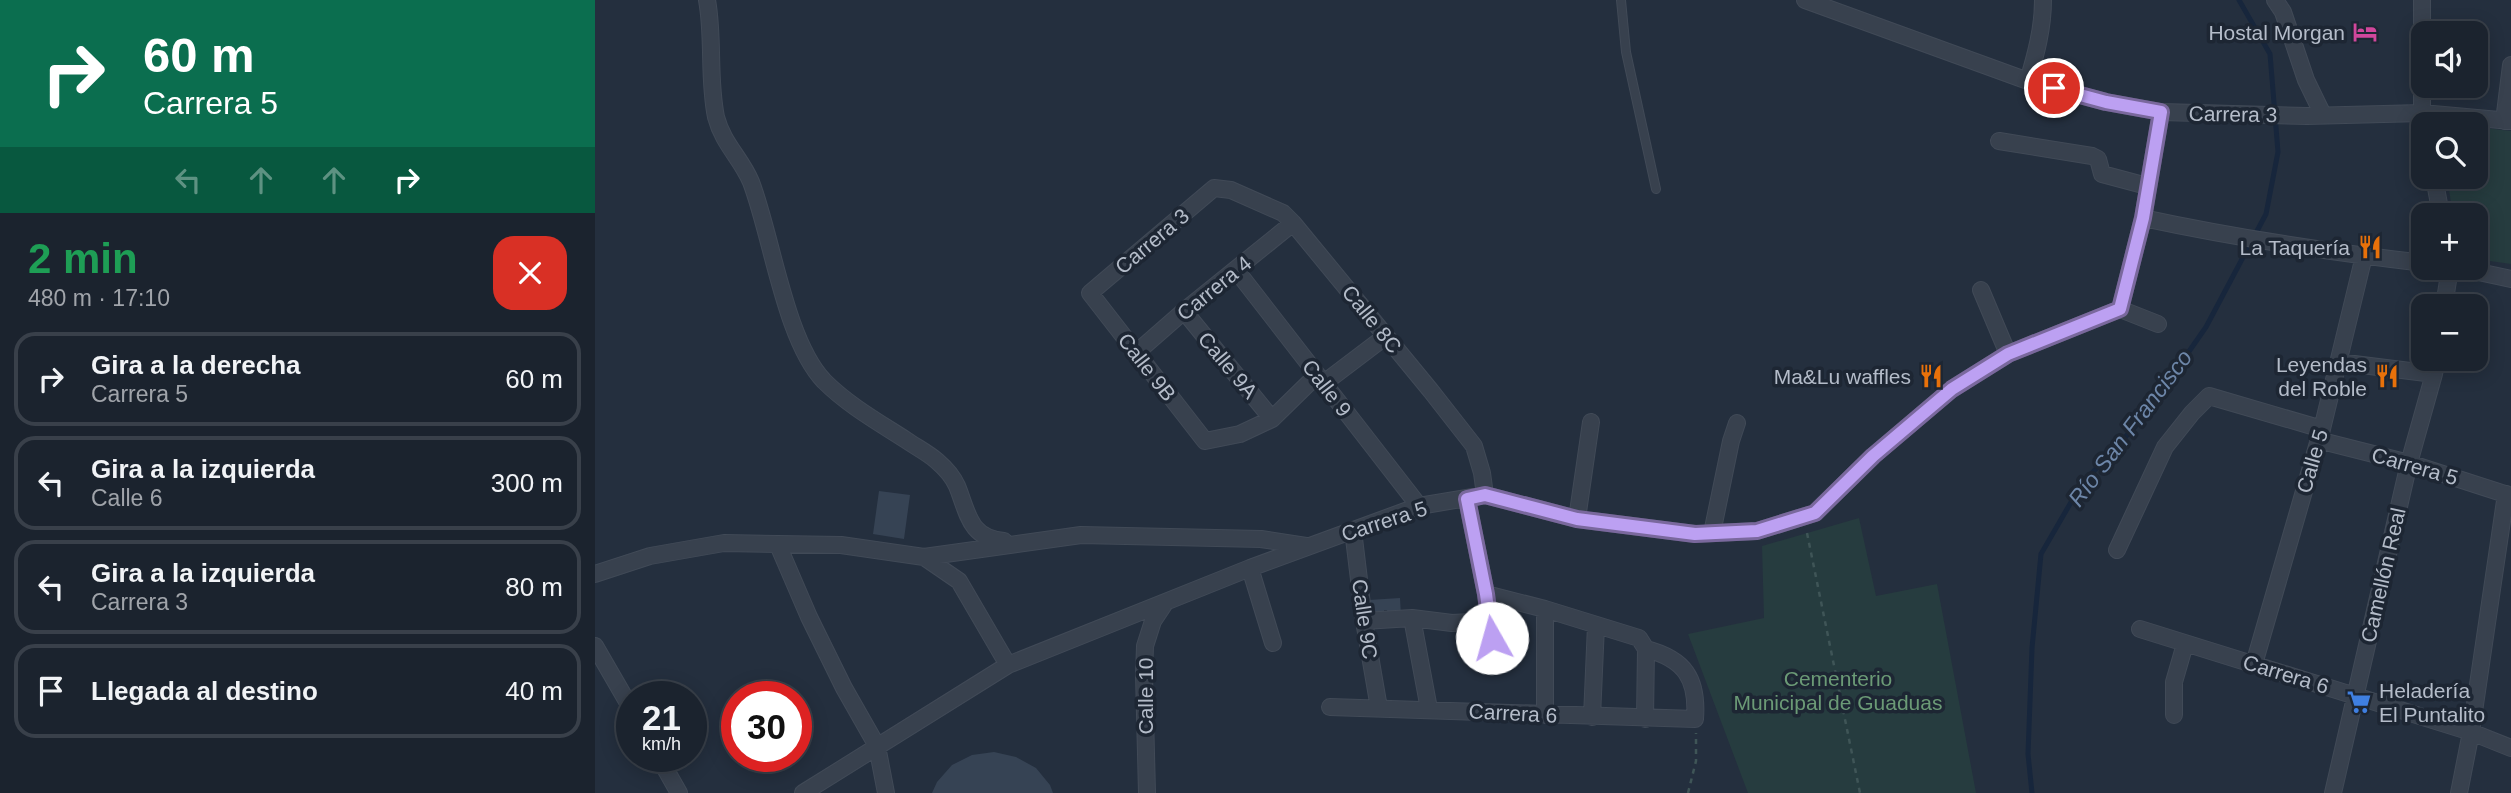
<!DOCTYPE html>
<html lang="es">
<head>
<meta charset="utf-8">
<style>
  body { margin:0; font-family:Helvetica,sans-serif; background:#282f3a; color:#f1f3f6; height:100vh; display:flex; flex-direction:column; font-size:26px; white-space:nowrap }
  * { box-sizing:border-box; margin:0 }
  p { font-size:23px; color:#a0a4aa }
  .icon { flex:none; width:38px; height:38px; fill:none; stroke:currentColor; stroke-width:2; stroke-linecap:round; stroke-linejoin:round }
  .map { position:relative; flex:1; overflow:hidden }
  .side { display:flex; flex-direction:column; background:#1b232e; width:595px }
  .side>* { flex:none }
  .guide { background:#0b6e4f; color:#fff; overflow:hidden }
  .buttons { position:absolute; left:1816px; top:21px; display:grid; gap:14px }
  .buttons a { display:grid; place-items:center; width:77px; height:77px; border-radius:14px; background:#1b232e; box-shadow:0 4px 18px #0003,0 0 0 2px #39404a; font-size:35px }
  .speed { position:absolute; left:21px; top:681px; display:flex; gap:14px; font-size:35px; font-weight:700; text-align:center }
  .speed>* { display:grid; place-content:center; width:91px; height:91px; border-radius:50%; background:#1b232e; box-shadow:0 4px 18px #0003,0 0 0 2px #39404a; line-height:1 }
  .speed small { font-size:18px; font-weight:400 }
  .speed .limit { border:10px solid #d22; background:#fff; color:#111 }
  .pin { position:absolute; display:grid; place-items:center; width:60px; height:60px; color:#fff; margin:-30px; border:4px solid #fff; border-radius:50%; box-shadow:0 2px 7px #0007 }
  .me { position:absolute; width:77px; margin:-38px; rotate:353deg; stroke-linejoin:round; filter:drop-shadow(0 0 5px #0008) }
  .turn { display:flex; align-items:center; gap:24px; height:147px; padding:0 28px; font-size:32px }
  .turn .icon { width:91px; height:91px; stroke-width:2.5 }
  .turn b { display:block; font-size:49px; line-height:60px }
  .lanes { display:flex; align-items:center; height:66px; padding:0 28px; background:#0003; justify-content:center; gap:35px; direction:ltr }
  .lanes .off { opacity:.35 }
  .round { display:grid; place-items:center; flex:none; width:74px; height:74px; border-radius:21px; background:#282f3a }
  .summary { display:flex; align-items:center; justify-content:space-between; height:119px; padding:0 28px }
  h1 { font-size:42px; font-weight:600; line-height:52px; color:#1e9e55 }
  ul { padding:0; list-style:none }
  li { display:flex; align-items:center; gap:21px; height:94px; margin:0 14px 10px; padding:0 14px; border:4px solid #39404a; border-radius:21px }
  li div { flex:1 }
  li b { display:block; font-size:26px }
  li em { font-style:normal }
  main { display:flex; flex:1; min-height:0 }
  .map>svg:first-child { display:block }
  .green { fill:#263c3f }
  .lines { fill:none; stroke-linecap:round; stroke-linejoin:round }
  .stream { stroke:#17263c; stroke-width:5 }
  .building { fill:#364354 }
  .service-casing { stroke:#414a57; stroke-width:10 }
  .minor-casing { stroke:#414a57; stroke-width:18 }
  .path { stroke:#3f5557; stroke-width:2.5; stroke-dasharray:5 5; stroke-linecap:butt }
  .service { stroke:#38414e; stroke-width:8 }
  .minor { stroke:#38414e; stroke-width:16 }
  .route-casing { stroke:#7a689d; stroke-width:18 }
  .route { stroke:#bca0f2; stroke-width:12 }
  .labels { text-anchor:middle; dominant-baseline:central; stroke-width:7; stroke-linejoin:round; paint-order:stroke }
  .poi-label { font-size:21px; fill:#b4bcc9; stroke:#1d2633; text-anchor:end }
  .street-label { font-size:21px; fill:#b4bcc9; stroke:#1d2633 }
  .park-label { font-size:21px; fill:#6b9a76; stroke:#1d2633 }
  .water-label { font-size:23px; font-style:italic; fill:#6d86a8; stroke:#1d2633 }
</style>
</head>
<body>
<main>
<section class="side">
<div class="guide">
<div class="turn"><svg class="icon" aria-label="right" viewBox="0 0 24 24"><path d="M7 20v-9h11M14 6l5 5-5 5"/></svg><div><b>60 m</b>Carrera 5</div></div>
<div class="lanes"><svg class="icon off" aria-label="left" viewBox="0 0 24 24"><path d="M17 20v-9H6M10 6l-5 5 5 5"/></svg><svg class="icon off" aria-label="ahead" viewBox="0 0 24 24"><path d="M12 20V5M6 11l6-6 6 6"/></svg><svg class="icon off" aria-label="ahead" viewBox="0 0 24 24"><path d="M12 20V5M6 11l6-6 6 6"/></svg><svg class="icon" aria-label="right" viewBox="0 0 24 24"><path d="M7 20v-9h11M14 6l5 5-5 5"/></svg></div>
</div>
<div class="summary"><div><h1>2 min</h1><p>480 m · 17:10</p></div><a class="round" style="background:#d93025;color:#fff"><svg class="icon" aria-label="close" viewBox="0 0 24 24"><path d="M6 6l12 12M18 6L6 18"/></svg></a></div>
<ul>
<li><svg class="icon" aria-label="right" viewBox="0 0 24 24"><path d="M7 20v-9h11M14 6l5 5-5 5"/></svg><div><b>Gira a la derecha</b><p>Carrera 5</p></div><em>60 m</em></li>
<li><svg class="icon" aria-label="left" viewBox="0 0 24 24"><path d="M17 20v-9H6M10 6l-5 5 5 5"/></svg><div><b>Gira a la izquierda</b><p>Calle 6</p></div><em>300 m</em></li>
<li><svg class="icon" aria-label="left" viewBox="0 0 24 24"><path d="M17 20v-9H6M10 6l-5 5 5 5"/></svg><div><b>Gira a la izquierda</b><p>Carrera 3</p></div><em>80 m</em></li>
<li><svg class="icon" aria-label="arrive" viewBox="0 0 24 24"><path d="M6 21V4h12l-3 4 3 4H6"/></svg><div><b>Llegada al destino</b></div><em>40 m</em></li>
</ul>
</section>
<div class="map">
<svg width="1916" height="793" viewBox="0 0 1916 793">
  <rect width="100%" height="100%" fill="#242f3e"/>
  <!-- green -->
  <path class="green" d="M1881,127l35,4v133l-35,-5v-44h-23l-6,-38h29z
    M1264,518l17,78 61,-12 39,209h-228l-60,-159 76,-16 -2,-72z"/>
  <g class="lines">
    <!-- stream -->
    <path class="stream" d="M1437,793l-4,-39 4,-106 9,-94 40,-69 61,-66 64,-92 60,-113 12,-62 -8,-98 -31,-54"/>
  </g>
  <!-- building -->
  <path class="building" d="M284,491l31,4 -6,44 -31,-5z
    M805,598l1,18 -13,1 -1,-7h-3l1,7 -15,2 -1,-19z
    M399,752l22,5 20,11 14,17 3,8h-121l5,-11 15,-17 20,-10z"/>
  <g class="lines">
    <!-- service casing -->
    <g class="service-casing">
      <path id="service" d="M1026,0l5,52 30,137"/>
    </g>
    <!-- minor casing -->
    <g class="minor-casing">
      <path id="minor" d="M112,0c7,38 1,78 9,117 7,27 25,41 35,65 21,55 34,158 73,199 24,24 54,41 82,59 10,7 22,13 31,21 7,6 16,16 20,25 11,27 12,52 47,55
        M1210,0l223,81 78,21 55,10 146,4 115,-3 89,8
        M1680,0l8,12 23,68 17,35
        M1827,0v113l2,11
        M1433,81c8,-27 15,-53 15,-81
        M1909,121l7,-56
        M1404,141l93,15 6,3 4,15 45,12
        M1839,177l7,38
        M1548,218c93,20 186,34 281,45
        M1865,268l51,11
        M641,270l183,236
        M1386,290l27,64
        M1849,306l6,-38
        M1525,309l23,-91 18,-106
        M589,311l88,108
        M541,353l48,-42 109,-88
        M1743,362l96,12
        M722,375l-45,44 -32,15 -35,7 -115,-148 124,-105 17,2 52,23 10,10 138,168 43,55 8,27 3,22
        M729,383l62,-47
        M1723,440l91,23 102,33
        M872,500l19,94 7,60
        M982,519l14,-97
        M758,530l11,91 15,87
        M1117,533l19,-92 6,-18
        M183,545l31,72 35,71 33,58 9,47
        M1522,550l48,-103 27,-34 17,-17 113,33
        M329,557l35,24 49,84
        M655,568l23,75
        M0,574l55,-18 74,-13 117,2 83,12 157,-22 180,4 45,7
        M891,594l59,15 94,29 7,11 -1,70
        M817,618l17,91
        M769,621l48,-3 40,5 38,-2
        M1545,629l331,103 40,16
        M0,646l37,64
        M1659,664l68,-235 42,-173
        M735,707l365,12c3,-40 -10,-60 -49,-70
        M950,715v-106
        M1579,715v-33l11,-38
        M997,717l4,-92
        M63,756l21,37
        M208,793l205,-128 242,-97 169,-62 66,-11 92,24 118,15 62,-3 58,-18 58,-57 79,-67 56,-35 112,-45 38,15
        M552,793l-3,-118 1,-29 8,-25 12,-18
        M1738,793l76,-330 25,-89 3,-15
        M1864,793l12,-61 35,-238"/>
    </g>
    <!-- path -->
    <path class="path" d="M1212,533l53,260
      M1093,793l8,-32v-28"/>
    <!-- service -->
    <use href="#service" class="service"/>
    <!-- minor -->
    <use href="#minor" class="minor"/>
  </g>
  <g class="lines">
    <!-- route casing -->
    <g class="route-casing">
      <path id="route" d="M897,638l-6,-44 -19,-95 18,-4 92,24 118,15 62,-3 58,-18 58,-57 79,-67 56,-35 112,-45 23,-91 18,-106 -55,-10 -52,-14"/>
    </g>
    <!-- route -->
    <use href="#route" class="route"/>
  </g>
  <!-- icons -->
  <defs>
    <g id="hotel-bare" transform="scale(1.89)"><path d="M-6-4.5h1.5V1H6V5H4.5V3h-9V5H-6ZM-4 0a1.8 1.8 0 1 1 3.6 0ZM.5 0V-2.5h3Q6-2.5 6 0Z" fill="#d1479c" stroke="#1d2633" stroke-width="2.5" paint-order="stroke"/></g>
    <g id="restaurant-bare" transform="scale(1.89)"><path d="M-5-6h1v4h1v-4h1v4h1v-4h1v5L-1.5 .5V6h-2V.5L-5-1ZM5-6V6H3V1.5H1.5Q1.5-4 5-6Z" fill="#e8710a" stroke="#1d2633" stroke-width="2.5" paint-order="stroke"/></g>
    <g id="supermarket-bare" transform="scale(1.89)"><path d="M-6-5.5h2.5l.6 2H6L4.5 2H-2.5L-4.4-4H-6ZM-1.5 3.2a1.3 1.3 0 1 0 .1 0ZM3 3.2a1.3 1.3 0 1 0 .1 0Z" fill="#3f7fe0" stroke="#1d2633" stroke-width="2.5" paint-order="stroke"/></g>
  </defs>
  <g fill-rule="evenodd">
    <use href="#hotel-bare" x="1770" y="32"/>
    <use href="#restaurant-bare" x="1775" y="247"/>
    <use href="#restaurant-bare" x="1336" y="376"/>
    <use href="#restaurant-bare" x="1792" y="376"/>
    <use href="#supermarket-bare" x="1764" y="702"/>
  </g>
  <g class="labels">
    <!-- poi labels -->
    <g class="poi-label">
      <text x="1750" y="32">Hostal Morgan</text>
      <text x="1755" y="247">La Taquería</text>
      <text x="1772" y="364">Leyendas<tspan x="1772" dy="24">del Roble</tspan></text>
      <text x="1316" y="376">Ma&amp;Lu waffles</text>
      <text x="1784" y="690" text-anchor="start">Heladería<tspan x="1784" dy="24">El Puntalito</tspan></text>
    </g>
    <!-- street labels -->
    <g class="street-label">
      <text transform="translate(1638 114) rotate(1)">Carrera 3</text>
      <text transform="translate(557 241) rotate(-40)">Carrera 3</text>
      <text transform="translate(619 288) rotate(-39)">Carrera 4</text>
      <text transform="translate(777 319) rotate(51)">Calle 8C</text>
      <text transform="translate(633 365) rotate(50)">Calle 9A</text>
      <text transform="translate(552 367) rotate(52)">Calle 9B</text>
      <text transform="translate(732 388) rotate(52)">Calle 9</text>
      <text transform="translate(1717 461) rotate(-74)">Calle 5</text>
      <text transform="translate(1820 466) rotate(16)">Carrera 5</text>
      <text transform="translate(789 521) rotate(-18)">Carrera 5</text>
      <text transform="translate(1788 575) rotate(-77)">Camellón Real</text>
      <text transform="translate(770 619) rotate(82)">Calle 9C</text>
      <text transform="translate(1691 674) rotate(17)">Carrera 6</text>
      <text transform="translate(550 696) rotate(-90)">Calle 10</text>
      <text transform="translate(918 713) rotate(3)">Carrera 6</text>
    </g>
    <!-- park labels -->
    <g class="park-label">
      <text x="1243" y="678">Cementerio<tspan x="1243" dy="24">Municipal de Guaduas</tspan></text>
    </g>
    <!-- water labels -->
    <g class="water-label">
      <text transform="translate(1535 428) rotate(-53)">Río San Francisco</text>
    </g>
  </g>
</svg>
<div class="buttons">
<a><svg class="icon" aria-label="sound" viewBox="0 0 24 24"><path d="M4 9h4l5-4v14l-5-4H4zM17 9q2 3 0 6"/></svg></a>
<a><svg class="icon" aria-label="search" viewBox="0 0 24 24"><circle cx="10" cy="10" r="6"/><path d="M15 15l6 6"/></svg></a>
<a>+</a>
<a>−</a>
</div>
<div class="speed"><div>21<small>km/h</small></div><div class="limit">30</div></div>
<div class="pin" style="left:1459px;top:88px;background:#d93025"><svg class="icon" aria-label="arrive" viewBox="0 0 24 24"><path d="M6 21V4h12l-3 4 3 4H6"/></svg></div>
<svg class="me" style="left:897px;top:638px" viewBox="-20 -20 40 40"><circle r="19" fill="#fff"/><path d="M0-13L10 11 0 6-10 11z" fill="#bca0f2"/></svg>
</div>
</main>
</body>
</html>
